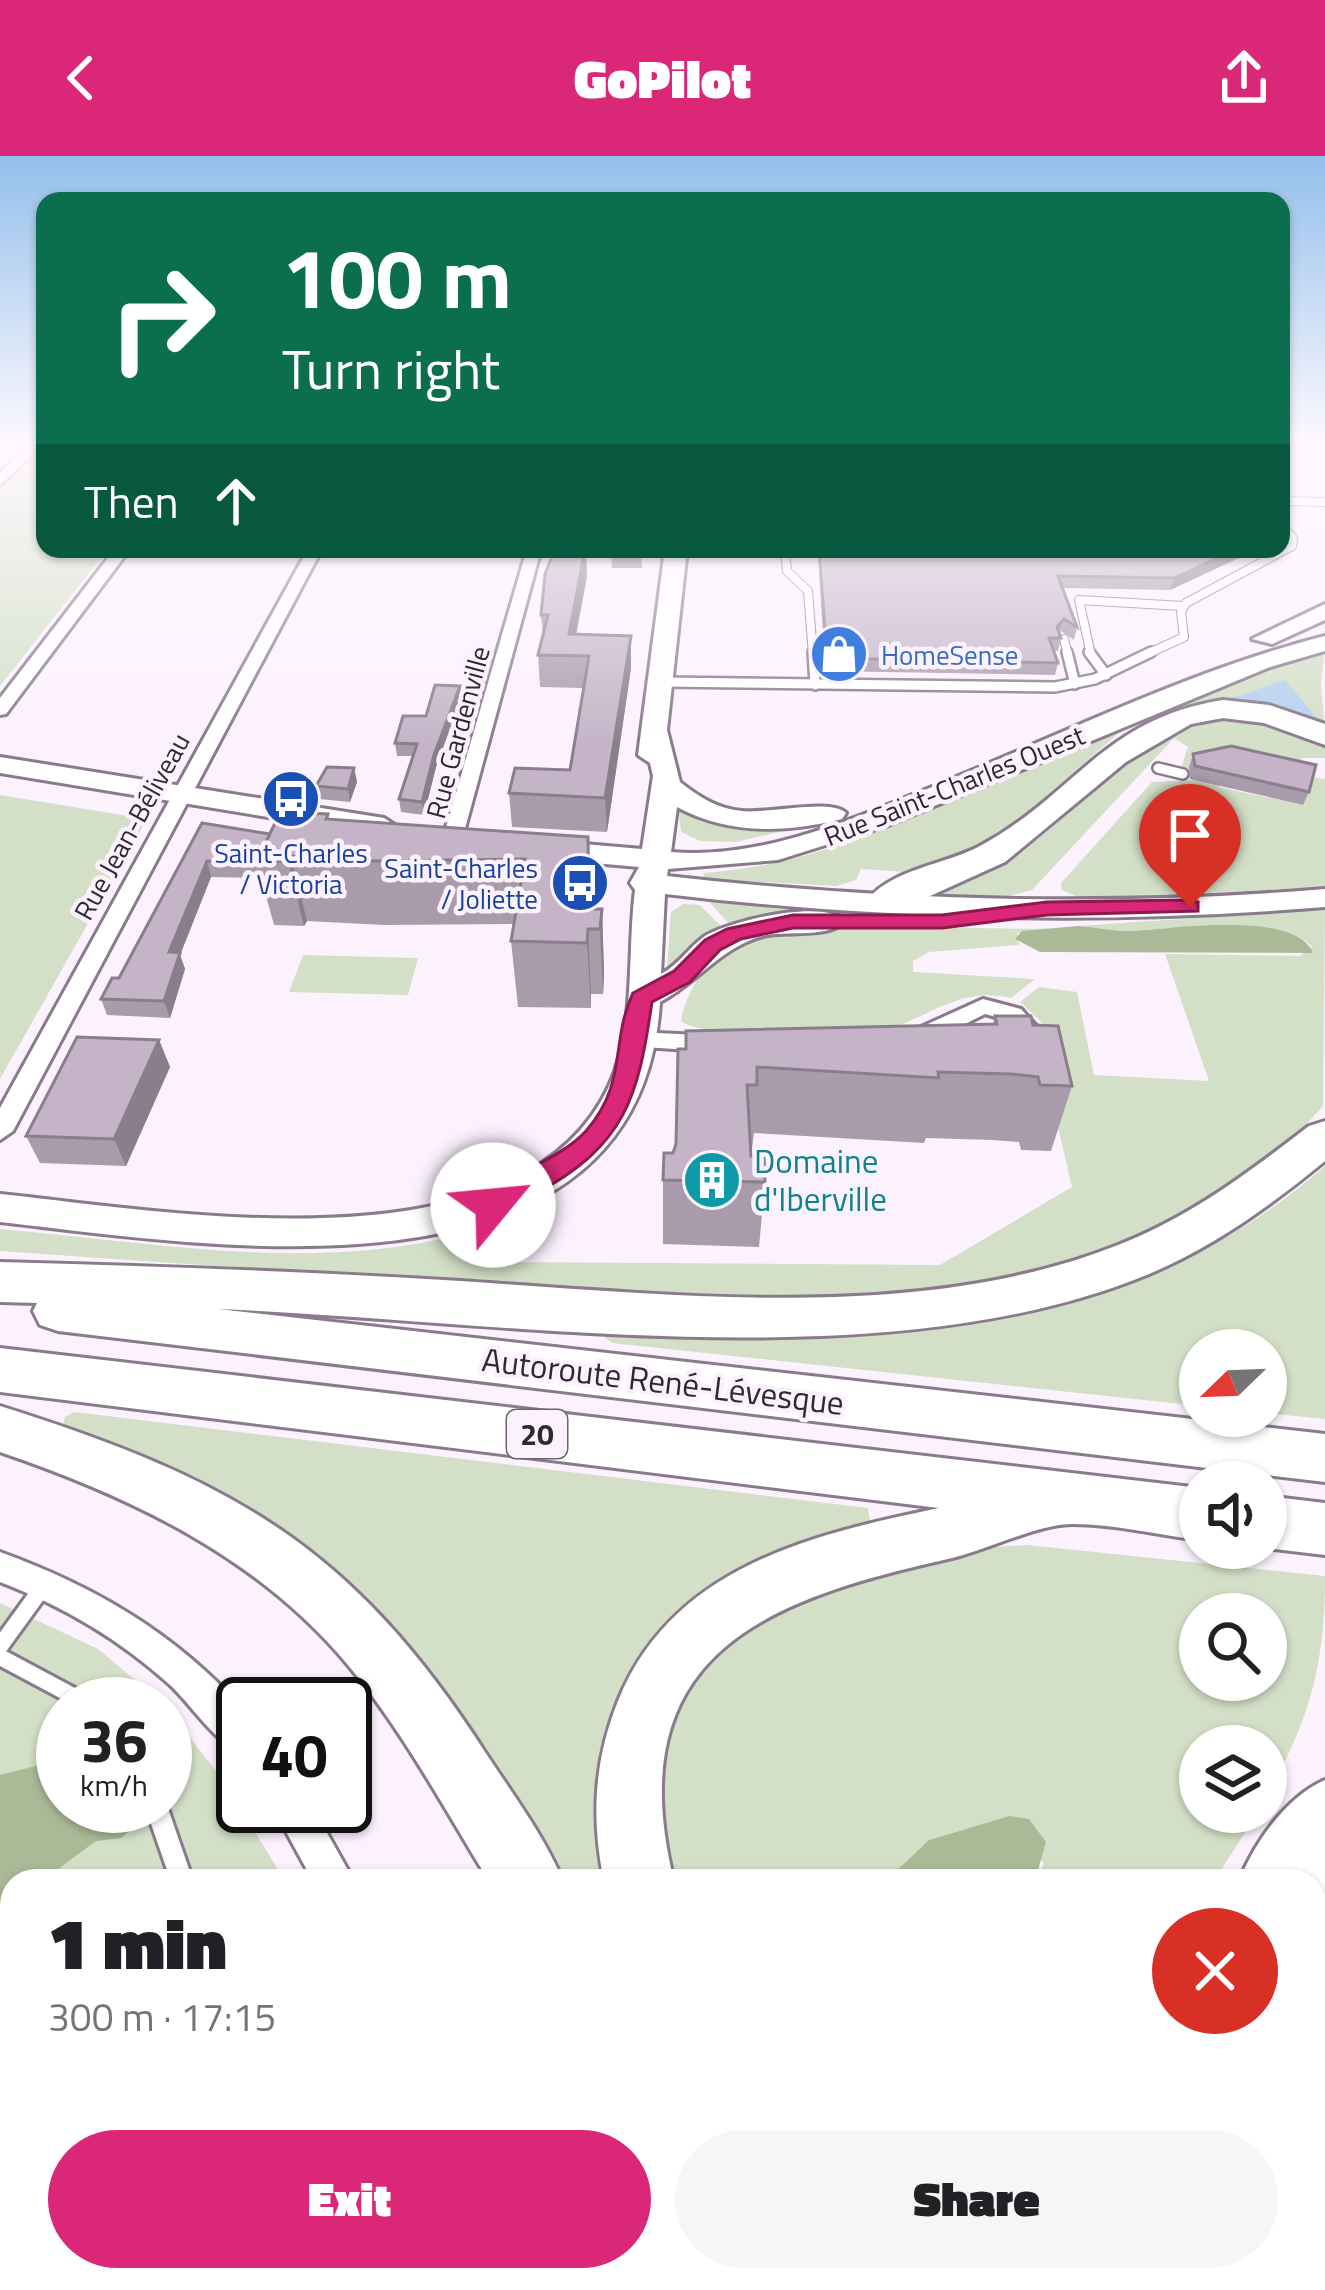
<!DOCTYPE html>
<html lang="en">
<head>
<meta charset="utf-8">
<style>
  body { margin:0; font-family:"Titillium Web",sans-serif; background:#f6f6f6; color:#202124; height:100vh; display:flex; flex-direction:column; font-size:45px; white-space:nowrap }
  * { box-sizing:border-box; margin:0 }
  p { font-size:39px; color:#757577 }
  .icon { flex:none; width:66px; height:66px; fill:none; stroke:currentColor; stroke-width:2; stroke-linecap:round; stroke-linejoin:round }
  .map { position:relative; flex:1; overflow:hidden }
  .panel { position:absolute; left:0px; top:1713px; width:1326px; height:423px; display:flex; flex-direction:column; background:#fff; border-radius:36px 36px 0 0; box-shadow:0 3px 9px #0004 }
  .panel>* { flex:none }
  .top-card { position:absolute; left:36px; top:36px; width:1254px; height:366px; border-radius:24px; box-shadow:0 3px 9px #0004; background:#0b6e4f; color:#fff; overflow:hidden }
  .needle { width:78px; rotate:247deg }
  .fabs { position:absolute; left:1179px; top:1173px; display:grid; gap:24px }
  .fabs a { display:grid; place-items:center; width:108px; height:108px; border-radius:50%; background:#fff; box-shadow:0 3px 9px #0004; font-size:60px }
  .speed { position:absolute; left:36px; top:1521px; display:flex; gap:24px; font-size:60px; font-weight:700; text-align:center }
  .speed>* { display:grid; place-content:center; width:156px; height:156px; border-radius:50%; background:#fff; box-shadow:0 3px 9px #0004; line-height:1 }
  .speed small { font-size:30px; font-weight:400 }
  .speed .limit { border:6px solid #111; border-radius:18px; background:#fff; color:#111 }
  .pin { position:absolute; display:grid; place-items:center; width:102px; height:102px; color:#fff; margin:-123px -51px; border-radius:50% 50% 50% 0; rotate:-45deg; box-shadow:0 0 12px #0007 }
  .pin .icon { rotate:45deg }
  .me { position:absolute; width:132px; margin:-66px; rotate:62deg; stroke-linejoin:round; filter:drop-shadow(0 0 9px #0008) }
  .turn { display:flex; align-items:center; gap:42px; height:252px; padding:0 48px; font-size:54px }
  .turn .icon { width:156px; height:156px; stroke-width:2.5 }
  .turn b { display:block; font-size:84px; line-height:102px }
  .then { display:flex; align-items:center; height:114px; padding:0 48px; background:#0003; gap:24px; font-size:45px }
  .round { display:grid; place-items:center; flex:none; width:126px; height:126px; border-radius:63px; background:#f6f6f6 }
  .summary { display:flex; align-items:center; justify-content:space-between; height:204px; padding:0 48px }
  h1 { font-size:72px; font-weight:800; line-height:90px }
  .button { display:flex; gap:24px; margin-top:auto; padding:24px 48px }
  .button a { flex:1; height:138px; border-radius:72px; background:#db2777; color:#fff; font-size:48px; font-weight:800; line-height:138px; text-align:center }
  .button a+a { background:#f6f6f6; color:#202124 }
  header { display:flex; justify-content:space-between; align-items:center; height:156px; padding:0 48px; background:#db2777; color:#fff; font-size:54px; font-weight:800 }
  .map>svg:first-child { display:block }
  .green { fill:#d3dfc6; fill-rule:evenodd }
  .forest { fill:#aaba97 }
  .water { fill:#b4d0ef }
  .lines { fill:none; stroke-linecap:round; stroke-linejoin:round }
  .lane-far3-casing { stroke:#897a8c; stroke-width:10 }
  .lane-far2-casing { stroke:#897a8c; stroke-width:14 }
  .lane-far1-casing { stroke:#897a8c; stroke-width:22 }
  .lane-casing { stroke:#897a8c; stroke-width:27 }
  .street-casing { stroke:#897a8c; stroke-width:6 }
  .secondary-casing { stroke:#897a8c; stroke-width:6 }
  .highway-casing { stroke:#897a8c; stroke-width:6 }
  .lane-far3 { stroke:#fff; stroke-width:8 }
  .lane-far2 { stroke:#fff; stroke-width:9 }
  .lane-far1 { stroke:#fff; stroke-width:16 }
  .lane { stroke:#fff; stroke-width:21 }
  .street { fill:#fff; fill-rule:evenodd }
  .secondary { fill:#fff; fill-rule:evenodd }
  .highway { fill:#fff; fill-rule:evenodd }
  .wall { fill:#a99bac }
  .shaded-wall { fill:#8a7e8c }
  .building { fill:#c5b4c8; stroke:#8a7e8c; stroke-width:3 }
  .route { fill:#db2777; stroke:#8e194d; stroke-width:3 }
  .labels { text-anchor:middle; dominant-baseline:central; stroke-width:9; stroke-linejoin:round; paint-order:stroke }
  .far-shop-label { font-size:27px; fill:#366cbe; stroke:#fcf2fe; text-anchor:start }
  .far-street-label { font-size:27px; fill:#2e2830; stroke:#fcf2fe }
  .far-transit-label { font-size:27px; fill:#164399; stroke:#fcf2fe }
  .shield { fill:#fcf2fe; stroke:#6c656e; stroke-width:3 }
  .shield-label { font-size:30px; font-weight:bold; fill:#2e2830 }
  .culture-label { font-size:33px; fill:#0d838f; stroke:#fcf2fe; text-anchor:start }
  .street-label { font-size:33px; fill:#2e2830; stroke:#fcf2fe }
</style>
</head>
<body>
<header><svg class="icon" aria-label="back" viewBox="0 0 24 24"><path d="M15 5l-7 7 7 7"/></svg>GoPilot<svg class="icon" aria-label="share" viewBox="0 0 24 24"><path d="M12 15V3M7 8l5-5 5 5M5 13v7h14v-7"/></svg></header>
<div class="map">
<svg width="1325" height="2134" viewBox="0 0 1325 2134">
  <rect width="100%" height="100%" fill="#fcf2fe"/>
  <!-- green -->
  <path class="green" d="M39,295h6v98h63l-108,137v-195z
    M1325,492l-4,37 4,44 -134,-21 -30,5 -40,18 -132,115 -82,26 -46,-3 -5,11 -20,6 -133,-7 1,-6c120,-9 206,-56 313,-103 101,-44 203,-89 308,-122z
    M1214,563l54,4 57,19v16h-24l11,19 13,2v108l-242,12 -21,-9 -1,-7 91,-101 44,-2 2,-9 -17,-3 7,-21 -14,-9 -142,152 -31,8 -81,-4c28,-11 61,-20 87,-35 80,-44 110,-122 207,-140zM1227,604l85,18 -10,27 -83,-18z
    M0,639l147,24 -147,260z
    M678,651c46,30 101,21 152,13l-94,22 -36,-1 -19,-9z
    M714,743l222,13 1,5 -145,-1 -59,12 -23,-25z
    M683,748l17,1 26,26 -53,40 -6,-3 4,-56z
    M1325,753l-2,197c-202,231 -540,192 -814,178 -170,-9 -339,-21 -509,-33v-22c160,14 339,49 494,-5l18,38 428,3 132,-78 -22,-94 -3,-66 -27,-25 19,-15 38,5 17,83 115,6 -44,-127 134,2 13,-9c-29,-35 -133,-19 -176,-16 -19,1 -39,-4 -58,-5z
    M1054,772l-37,5 2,12 -90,7 -16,9v11l122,7 -24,19c-50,-12 -80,18 -125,32 -31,9 -182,10 -205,-9 5,-28 24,-61 51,-74 68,-34 239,-14 322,-19z
    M303,799l115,3 -10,37 -119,-3z
    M1325,1010v253l-59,-6v-63h-66v56l-588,-63 -10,-8c15,-11 292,-9 337,-11 138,-6 284,-67 386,-158z
    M74,1256l794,96 3,19 -151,63 -102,291h-53c-96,-144 -182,-305 -341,-389 -52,-27 -107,-44 -162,-63l3,-12z
    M1027,1389l298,31c0,89 -15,143 -59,221v-51h-66v66h58l-44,69h-179l9,-17 -35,-48 -80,24 -31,29 -1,12h-234l-11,-108 40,-108 102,-72 182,-45zM1200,1458h66v66h-66z
    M0,1447l98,46 66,55h-101v102h102v-101l60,78 60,98h-273v399h521l9,10h-542z"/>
  <!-- forest -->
  <path class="forest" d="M1078,770c18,1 38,6 57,5 40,-3 161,-21 178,22l-273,-1 -25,-13 7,-8z
    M63,1603v47h78l-4,19 -16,13 -25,3 -54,40h-30v23l-12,7v-136z
    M1009,1660l20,3 17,23 -11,39h-138v-11l32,-30z"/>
  <!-- water -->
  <path class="water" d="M1285,524l35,42 -91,-23z"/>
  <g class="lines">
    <!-- lane-far3 casing -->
    <g class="lane-far3-casing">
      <path id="lane-far3" d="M1281,345l44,1
        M785,393l2,22 21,20 5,64
        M1064,483l4,16
        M1091,499l-12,-55 104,6
        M1145,499l39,-18 -3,-25 5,-9 106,-57 1,-8 -12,-13"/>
    </g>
    <!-- lane-far2 casing -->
    <g class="lane-far2-casing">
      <path id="lane-far2" d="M813,496l2,33
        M1067,496l8,32
        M1089,496l17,23
        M662,526l393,5 40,-8 56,-27
        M1158,612l25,6"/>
    </g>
    <!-- lane-far1 casing -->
    <g class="lane-far1-casing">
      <path id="lane-far1" d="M0,1490l45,-62
        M0,1501l88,47"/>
    </g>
    <!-- lane casing -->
    <g class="lane-casing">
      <path id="lane" d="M156,1650l26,75
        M432,2124l8,10"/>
    </g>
    <!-- street casing -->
    <g class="street-casing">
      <path id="street" d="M27,290h14l-41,39v-12z
        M115,393h15l-124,165 -6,1v-17z
        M308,393h14l-309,582 -13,9v-32z
        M527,393h14l-84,309 -10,6 -7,-2 -3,-4z
        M983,843l38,10 18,20 -6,21h-16c-11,-24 2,-27 -32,-36l-70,35h-16l-4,-6 4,-6z
        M637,876l82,4 12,8 -12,8 -90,-6 -4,-6 4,-6z
        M0,1396c94,34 175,81 243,157v45c-29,-12 -51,-49 -74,-70 -50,-45 -106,-78 -169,-102z
        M272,1650h40l42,75h-41z
        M584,2124h53l4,10h-53z"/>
    </g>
    <!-- secondary casing -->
    <g class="secondary-casing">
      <path id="secondary" d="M665,393h22l-20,181 13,52c19,15 38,27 62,29 26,3 89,-13 104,2l-4,6c-56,14 -113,16 -165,-12l-6,45c92,8 187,-35 271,-69 125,-51 252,-114 383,-147v15l-55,16 -384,159 -108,34 -110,9 -1,7c220,25 438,31 658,13v18c-221,18 -440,13 -660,-13l-4,80c18,-9 28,-27 44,-38 25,-15 119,-38 140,-15 -16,18 -59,9 -82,15 -42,11 -65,46 -103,66 -19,316 -447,244 -660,220v-28c166,17 521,82 609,-108 27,-57 18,-134 26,-196l-5,-7 9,-16 -102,-9 -15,-9 15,-9 105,9 11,-73 -3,-13 -12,-8z
        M1325,448v16l-53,24 -20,-5z
        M0,601l384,61 14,9 -14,9 -384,-63z"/>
    </g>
    <!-- highway casing -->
    <g class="highway-casing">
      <path id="highway" d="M1223,544l46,5 56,19v21l-61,-22 -41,-5 -32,6 -65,38 -121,100 -108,49h-26l-6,-8c24,-34 80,-38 115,-57 96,-52 123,-127 243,-146z
        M1325,965v40c-55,45 -110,85 -176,113 -265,110 -647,46 -931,35l1107,125v48l-1267,-151 -18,-6 -7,-14 4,-8 -37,-1v-40c148,4 296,9 444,18 212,13 471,46 674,-35 72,-28 130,-72 191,-119z
        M0,1192l1200,140v52c-41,-5 -86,-16 -128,-16 -34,0 -88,27 -124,35 -184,41 -330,96 -274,322h-70c-13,-63 -10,-120 14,-180 54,-134 192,-166 321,-193l-939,-116z
        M0,1250c232,73 353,140 487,349 27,41 57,81 76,126h-74c-45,-73 -86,-150 -141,-216 -90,-108 -216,-168 -348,-213z
        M1266,1340l59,7v52l-59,-7z
        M1325,1624v227l-11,4v-130h-75c16,-39 47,-84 86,-101z
        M1314,2095l11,39h-82l1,-10h70z
        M1006,2124h106l4,10h-106z"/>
    </g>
    <!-- lane-far3 -->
    <use href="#lane-far3" class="lane-far3"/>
    <!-- lane-far2 -->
    <use href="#lane-far2" class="lane-far2"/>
    <!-- lane-far1 -->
    <use href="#lane-far1" class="lane-far1"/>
    <!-- lane -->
    <use href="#lane" class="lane"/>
    <!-- street -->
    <use href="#street" class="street"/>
    <!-- secondary -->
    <use href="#secondary" class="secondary"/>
    <!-- highway -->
    <use href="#highway" class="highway"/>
  </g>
  <!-- wall -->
  <path class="wall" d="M611,393h30l1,19h-30z
    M818,393h440l-88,41 -108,-2 15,39 -3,13 -13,-9 -2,2 2,5 -3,13h-4l4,12 -3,12 -230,-4z
    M587,420l-11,58 55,34 -24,164 -95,-5 -3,-34 61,-23 13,-82 -43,-1 -2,-32 5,-19 -2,-21z
    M460,530l1,12 -25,69 -12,48 -23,-3 -2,-13 14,-43h-16l-2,-13z
    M1193,598l116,38 -6,13 -113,-26 -1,-11z
    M354,612l3,14 -7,20 -31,-3 -3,-13z
    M328,658l1,5 259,18 4,72h10l2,65 -1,20h-12v14l-73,-1 -7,-66 3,-17 -130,1 -77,-4 -3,5 -30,-1 -13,-47 -50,-1 -31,78 5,14 -15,49 -63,-3 -6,-16 18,-21 83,-155 68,11 29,-16z
    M995,860l38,9 39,61 -21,65 -30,-1 -2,-8 -26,-2 -67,-2 -2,5 -170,-10 -3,23 14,26 -6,65 -96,-3v-64l13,-36 2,-95 315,-25z
    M159,884l11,27 -44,99 -86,-3 -14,-27z"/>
  <!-- shaded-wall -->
  <path class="shaded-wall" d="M586,393l1,27 -15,80 -3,-22z
    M1236,393h22l-88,41 4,-12z
    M631,480v32l-24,164 -2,-34z
    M460,530l1,12 -25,69 -12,48 -2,-13 12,-47z
    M354,612l3,14 -7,20 -2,-13z
    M588,681l4,64v28h-2z
    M291,700l16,65 -3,5 -16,-64z
    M207,705l4,16 -31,78 5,14 -15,49 -6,-17 5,-49z
    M602,753l2,65 -1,20 -3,-65z
    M588,773l3,65v14l-4,-65z
    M159,884l11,27 -44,99 -12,-27z"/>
  <!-- building -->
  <path class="building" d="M555,393h30l-16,85 62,2 -26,162 -96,-5 6,-25 55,2 19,-114 -51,-1 10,-40h-7l4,-41z
    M819,393h417l-62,29 -116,-2 19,51 -13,-8 -7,8 4,11h-12l9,25 -231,-5z
    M435,529l25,1 -26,69 -12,47 -23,-3 18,-55 -22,-1 8,-27h23z
    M1231,590l85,19 -7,27 -114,-26 -2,-12z
    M327,611l27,1 -6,21 -32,-3z
    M302,657l26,1 -2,5 262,18 1,72h13l-2,20h-12l-1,14 -76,-2 14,-82 -154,2 -80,-5 -3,6 -31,-2 21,-43 21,1z
    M202,667l68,11 -13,28 -50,-1 -38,91 11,1 -16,48 -63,-2 11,-21h7z
    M995,860h36l2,9 25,1 14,60 -32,-1 -2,-8 -27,-3 -73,-2 1,6 -182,-11v18h-10l4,71h13l1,26 -102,-2 1,-27h9l3,-9 2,-95h8v-18l311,-7z
    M77,881l82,3 -45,99 -88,-3z"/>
  <!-- sky -->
  <linearGradient id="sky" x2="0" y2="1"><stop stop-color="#93bfeb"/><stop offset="0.49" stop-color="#fef9ff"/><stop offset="1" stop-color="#fef9ff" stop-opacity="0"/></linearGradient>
  <rect width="1325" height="589" fill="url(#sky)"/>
  <!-- route -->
  <path class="route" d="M1190,744l8,2v9l-151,4 -105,13h-149l-52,11 -21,11 -30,32 -38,20c-14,96 -26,143 -117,192 -16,9 -33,24 -51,18l-4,-7c18,-27 79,-44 106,-74 42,-48 24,-89 47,-138l41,-22 31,-31 22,-11 66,-14h149l105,-13z"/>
  <!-- icons -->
  <defs>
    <g id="shop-disc" transform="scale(3)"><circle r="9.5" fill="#3f7fe0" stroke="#fcf2fe"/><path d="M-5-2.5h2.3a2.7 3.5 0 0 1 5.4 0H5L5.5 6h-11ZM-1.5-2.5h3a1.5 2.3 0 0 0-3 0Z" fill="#fff"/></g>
    <g id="bus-disc" transform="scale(3)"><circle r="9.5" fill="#1a4fb4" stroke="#fcf2fe"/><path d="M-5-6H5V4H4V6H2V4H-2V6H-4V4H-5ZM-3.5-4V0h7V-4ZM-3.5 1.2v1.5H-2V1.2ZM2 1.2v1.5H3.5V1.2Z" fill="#fff"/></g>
    <g id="building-disc" transform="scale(3)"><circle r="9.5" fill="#0f9aa8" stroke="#fcf2fe"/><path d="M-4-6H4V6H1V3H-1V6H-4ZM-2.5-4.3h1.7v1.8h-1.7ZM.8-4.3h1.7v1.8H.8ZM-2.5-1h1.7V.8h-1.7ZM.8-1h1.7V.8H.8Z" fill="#fff"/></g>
  </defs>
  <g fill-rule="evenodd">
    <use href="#shop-disc" x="839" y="498"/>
    <use href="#bus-disc" x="291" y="643"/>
    <use href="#bus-disc" x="580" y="727"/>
    <use href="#building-disc" x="712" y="1024"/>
  </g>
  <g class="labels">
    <!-- far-shop labels -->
    <g class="far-shop-label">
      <text x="881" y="498">HomeSense</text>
    </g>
    <!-- far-street labels -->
    <g class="far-street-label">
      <text transform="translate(457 576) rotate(-75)">Rue Gardenville</text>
      <text transform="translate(954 629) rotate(-22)">Rue Saint-Charles Ouest</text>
      <text transform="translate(131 670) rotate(-61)">Rue Jean-Béliveau</text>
    </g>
    <!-- far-transit labels -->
    <g class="far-transit-label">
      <text x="291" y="696">Saint-Charles<tspan x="291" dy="31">/ Victoria</tspan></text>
      <text x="538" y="711" text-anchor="end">Saint-Charles<tspan x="538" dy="31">/ Joliette</tspan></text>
    </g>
    <!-- shield labels -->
    <rect class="shield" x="507" y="1254" width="60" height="48" rx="9"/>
    <g class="shield-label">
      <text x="537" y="1278">20</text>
    </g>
    <!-- culture labels -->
    <g class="culture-label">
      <text x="754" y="1005">Domaine<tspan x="754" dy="38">d'Iberville</tspan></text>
    </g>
    <!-- street labels -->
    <g class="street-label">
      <text transform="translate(663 1225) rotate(7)">Autoroute René-Lévesque</text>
    </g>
  </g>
</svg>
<div class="fabs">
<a><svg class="needle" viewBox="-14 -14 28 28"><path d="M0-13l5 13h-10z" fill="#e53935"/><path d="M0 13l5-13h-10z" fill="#757577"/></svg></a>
<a><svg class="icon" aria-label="sound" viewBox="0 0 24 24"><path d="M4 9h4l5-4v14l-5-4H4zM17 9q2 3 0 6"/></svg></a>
<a><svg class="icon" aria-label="search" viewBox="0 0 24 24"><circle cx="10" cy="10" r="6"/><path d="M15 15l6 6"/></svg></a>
<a><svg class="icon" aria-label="layers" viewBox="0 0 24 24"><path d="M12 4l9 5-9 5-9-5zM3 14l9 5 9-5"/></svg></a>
</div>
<div class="speed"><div>36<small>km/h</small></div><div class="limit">40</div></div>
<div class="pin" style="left:1190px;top:751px;background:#d93025"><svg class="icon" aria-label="arrive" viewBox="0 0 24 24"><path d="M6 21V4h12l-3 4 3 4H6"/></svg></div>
<svg class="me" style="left:493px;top:1049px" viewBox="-20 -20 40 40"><circle r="19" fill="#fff"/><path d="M0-13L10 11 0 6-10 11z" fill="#db2777"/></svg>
<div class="top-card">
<div class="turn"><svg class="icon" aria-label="right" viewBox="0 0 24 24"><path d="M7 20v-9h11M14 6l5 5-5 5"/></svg><div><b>100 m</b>Turn right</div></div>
<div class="then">Then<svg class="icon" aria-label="ahead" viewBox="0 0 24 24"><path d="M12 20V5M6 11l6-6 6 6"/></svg></div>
</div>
<section class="panel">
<div class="summary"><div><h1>1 min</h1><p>300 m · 17:15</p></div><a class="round" style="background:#d93025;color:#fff"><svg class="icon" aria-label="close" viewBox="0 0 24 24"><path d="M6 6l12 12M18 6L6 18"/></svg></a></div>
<div class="button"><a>Exit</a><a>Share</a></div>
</section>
</div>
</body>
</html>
